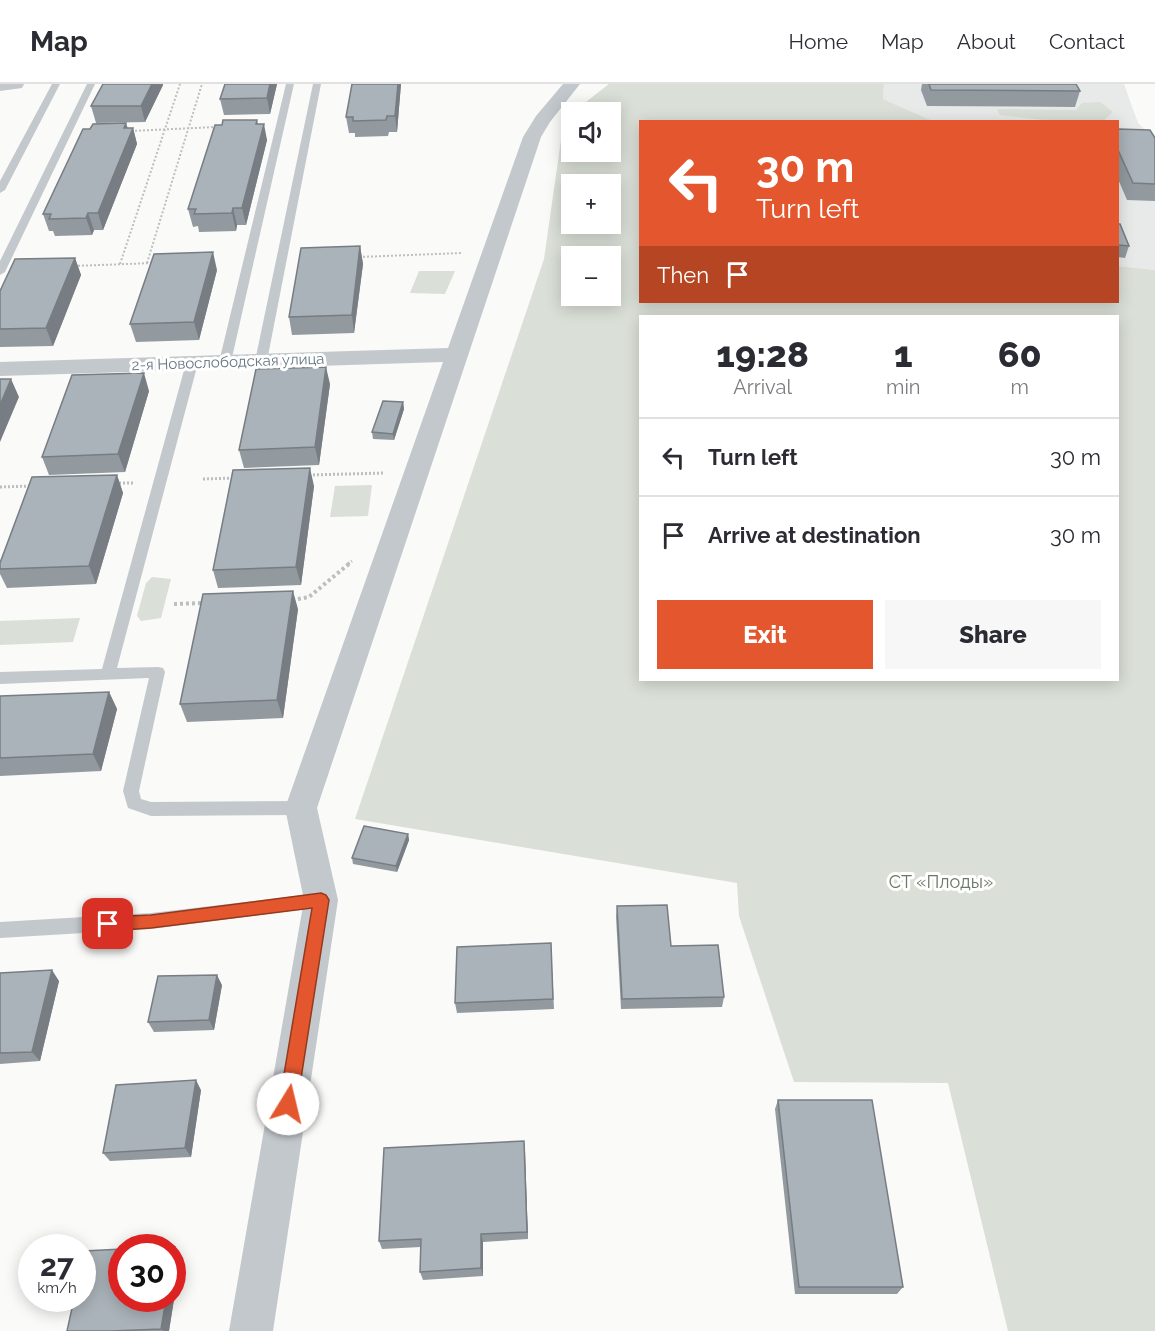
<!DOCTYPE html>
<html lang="en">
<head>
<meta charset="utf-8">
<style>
  body { margin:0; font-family:Raleway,sans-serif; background:#f7f7f7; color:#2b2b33; height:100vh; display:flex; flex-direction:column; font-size:22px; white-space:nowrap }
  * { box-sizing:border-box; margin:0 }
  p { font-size:20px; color:#7c7c81 }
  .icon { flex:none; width:33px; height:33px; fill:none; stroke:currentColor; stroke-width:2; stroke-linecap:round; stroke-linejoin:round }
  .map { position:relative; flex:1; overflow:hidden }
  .side { position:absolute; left:639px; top:231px; width:480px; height:366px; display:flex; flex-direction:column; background:#fff; border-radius:0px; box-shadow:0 3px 15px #0003 }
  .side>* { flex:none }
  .hud { position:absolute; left:639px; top:36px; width:480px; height:183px; border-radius:0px; box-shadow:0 3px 15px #0003; background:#e4572e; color:#fff; overflow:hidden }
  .controls { position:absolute; left:561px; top:18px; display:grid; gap:12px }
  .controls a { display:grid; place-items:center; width:60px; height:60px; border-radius:0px; background:#fff; box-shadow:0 3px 15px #0003; font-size:30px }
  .speed { position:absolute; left:18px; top:1150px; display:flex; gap:12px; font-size:30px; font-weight:700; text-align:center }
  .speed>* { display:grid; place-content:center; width:78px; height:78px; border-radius:50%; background:#fff; box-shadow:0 3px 15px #0003; line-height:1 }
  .speed small { font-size:15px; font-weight:400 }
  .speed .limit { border:9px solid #d22; background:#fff; color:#111 }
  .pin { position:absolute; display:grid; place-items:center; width:51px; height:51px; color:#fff; margin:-26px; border-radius:12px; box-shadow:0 3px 9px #0006 }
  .me { position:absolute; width:66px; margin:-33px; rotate:9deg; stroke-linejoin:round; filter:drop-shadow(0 0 4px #0008) }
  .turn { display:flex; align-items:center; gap:21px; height:126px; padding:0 18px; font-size:27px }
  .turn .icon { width:78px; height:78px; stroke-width:2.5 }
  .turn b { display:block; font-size:42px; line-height:51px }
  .then { display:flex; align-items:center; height:57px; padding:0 18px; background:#0003; gap:12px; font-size:22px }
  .eta { display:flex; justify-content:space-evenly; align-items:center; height:102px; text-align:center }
  .eta b { font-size:36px; font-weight:800; line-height:42px }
  .button { display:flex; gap:12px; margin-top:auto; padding:12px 18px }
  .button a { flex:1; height:69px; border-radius:0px; background:#e4572e; color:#fff; font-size:24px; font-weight:800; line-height:69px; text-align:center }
  .button a+a { background:#f7f7f7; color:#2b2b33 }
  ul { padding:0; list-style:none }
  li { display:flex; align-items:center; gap:18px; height:78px; padding:0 18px; border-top:2px solid #e1e1e2 }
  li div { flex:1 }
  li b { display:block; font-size:22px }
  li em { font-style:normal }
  header { display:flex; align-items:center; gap:36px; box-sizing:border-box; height:84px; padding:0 30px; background:#fff; border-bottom:2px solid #e1e1e2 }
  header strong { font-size:28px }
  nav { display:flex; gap:33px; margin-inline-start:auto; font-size:21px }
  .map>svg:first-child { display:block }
  .built { fill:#e8e9e9 }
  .green { fill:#dadfd7; fill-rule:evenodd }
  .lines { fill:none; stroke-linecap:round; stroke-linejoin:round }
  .path-far2 { stroke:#bbbfc2; stroke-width:2; stroke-dasharray:2 2; stroke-linecap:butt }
  .path-far1 { stroke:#bbbfc2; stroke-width:3; stroke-dasharray:2 2; stroke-linecap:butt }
  .path { stroke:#bbbfc2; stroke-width:4; stroke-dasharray:3 3; stroke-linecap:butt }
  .lane { fill:#c3c8cc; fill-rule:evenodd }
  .street { fill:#c3c8cc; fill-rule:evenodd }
  .wall { fill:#929a9f }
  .shaded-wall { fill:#777d82 }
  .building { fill:#aab3b9; stroke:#777d82; stroke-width:1.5 }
  .route { fill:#e4572e; stroke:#94391e; stroke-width:1.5 }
  .labels { text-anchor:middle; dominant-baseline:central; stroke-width:6; stroke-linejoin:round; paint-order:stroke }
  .far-street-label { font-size:15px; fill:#657683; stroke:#fff }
  .park-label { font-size:18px; fill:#687a64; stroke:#fff }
</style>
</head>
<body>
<header>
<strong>Map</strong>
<nav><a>Home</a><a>Map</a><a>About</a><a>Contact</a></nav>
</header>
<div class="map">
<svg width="1155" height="1247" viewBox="0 0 1155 1247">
  <rect width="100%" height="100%" fill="#fafaf8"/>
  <!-- built -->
  <path class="built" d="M884,0h240l14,39 17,16v131l-37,-4v-144l-185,-1 -50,-22z"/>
  <!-- green -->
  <path class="green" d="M609,0h275l-1,15 50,22 -293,1v180h478v-36l37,4v1061h-147l-60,-248 -154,-1 -55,-166 -2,-33 -382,-64 189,-560 20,-140 7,-6 1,39h38v-40h-37zM610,100v40h-38v-40zM610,172v40h-38v-40zM1118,232v364h-478v-364z
    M1100,18l13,10 -10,9 -59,-1 -44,-5 -3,-6 79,1 6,-7z
    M419,187h36l-10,23 -35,-1z
    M372,401l-4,31 -38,1 5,-31z
    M152,493l19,2 -10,39 -20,3 -4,-5 9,-33z
    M80,534l-7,24 -73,3v-24z"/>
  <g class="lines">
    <!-- path-far2 -->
    <path class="path-far2" d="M131,47l85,-4
      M359,173l103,-4
      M147,179l55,-179
      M120,180l60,-180
      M74,182l79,-3"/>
    <!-- path-far1 -->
    <path class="path-far1" d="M309,391l76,-2
      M203,395l32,-1
      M115,399h19
      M0,403l32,-1
      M348,480l4,-3"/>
    <!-- path -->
    <path class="path" d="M292,516l17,-3 41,-34
      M174,520l30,-1"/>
    <!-- lane -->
    <path class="lane" d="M52,0h8l-55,106 -5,3v-12z
      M87,0h8l-90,188 -5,3v-14z
      M286,0h8l-63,278 -6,3 -6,-3z
      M313,0h8l-54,277 -6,3 -6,-3z
      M192,276l6,3 -81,305 41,-1 5,1 2,4 -26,119 2,8 10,3 150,-1 6,2 2,5 -2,5 -6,2 -150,1 -23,-8 -5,-17 26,-113 -149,6v-12l102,-3 84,-306z
      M321,809l6,2 3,5 -3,5 -6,2 -170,22 -151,9v-16l151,-9z"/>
    <!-- street -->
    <path class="street" d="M0,0h24l-2,4 -22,3z
      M563,0h17l-30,38 -9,15 -224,671 21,92 -65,431h-44l75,-431 -19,-92 158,-446 -443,14v-14l448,-14 75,-211 13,-21z"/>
  </g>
  <!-- wall -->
  <path class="wall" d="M103,0h60v1l-18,37 -49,1 -5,-17z
    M277,0l-7,30 -46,1 -4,-16z
    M352,0h49l-4,48h-8l-1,4 -33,1v-4h-6l-3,-16z
    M922,0h154l4,7 -5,16 -148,-1 -6,-16z
    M257,36l1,4 9,16 -21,85h-9l-1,6 -37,1 -1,-6 -5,1 -5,-18 34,-84z
    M128,44h5l4,16 -34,86h-9l-2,5 -37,1 -2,-5h-4l-6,-17z
    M1118,45l37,9v63l-28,-1 -9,-21z
    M1118,140l11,22 -4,12 -7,-1z
    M360,162l3,18 -9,69 -62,2 -3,-18z
    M75,174l6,17 -28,71 -53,1v-56z
    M217,186l-18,70 -63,2 -6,-18z
    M330,300l-11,81 -75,3 -5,-18z
    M149,307l-24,81 -76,3 -7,-18z
    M403,318l1,7 -10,31 -21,-1 -1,-7z
    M117,391l6,18 -27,91 -89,4 -7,-14v-11z
    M314,402l-13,99 -83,3 -5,-18z
    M298,525l-15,109 -96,4 -7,-18z
    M109,608l8,17 -16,62 -101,5v-80z
    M408,750l1,6 -12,32 -44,-8 -1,-6z
    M617,822l54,40 53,51 -2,10 -101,2 -5,-92z
    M551,859l3,66 -97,4 -2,-10z
    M0,889l59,8 -19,80 -40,3z
    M222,901l-8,45 -60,2 -6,-10z
    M201,1006l-10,67 -81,4 -7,-8z
    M778,1016l125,187 -6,7h-102l-20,-185z
    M524,1057l4,98 -45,3v34l-60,4 -3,-8 1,-25 -39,2 -3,-8z
    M175,1163l6,8 -12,76h-102z"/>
  <!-- shaded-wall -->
  <path class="shaded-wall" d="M152,0h11v1l-18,37 -4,-16z
    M270,0h7l-7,30 -3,-16z
    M398,0h3l-4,48 -2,-16z
    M126,39l4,12 3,-7 4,16 -34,86 -5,-17z
    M264,40l3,16 -21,85 -4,-17z
    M233,124l4,17 -1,6 -4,-18z
    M88,129l6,17 -2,5 -6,-17z
    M360,162l3,18 -9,69 -2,-18z
    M213,168l4,18 -18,70 -5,-18z
    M75,174l6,17 -28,71 -7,-18z
    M326,283l4,17 -11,81 -4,-18z
    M144,289l5,18 -24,81 -7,-18z
    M11,295l8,18 -19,45v-37z
    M403,318l1,7 -10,31 -1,-6z
    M310,384l4,18 -13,99 -5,-18z
    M117,391l6,18 -27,91 -7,-18z
    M293,507l5,18 -15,109 -6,-18z
    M109,608l8,17 -16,62 -8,-17z
    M408,750l1,6 -12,32 -1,-6z
    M52,886l7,11 -19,80 -8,-9z
    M217,891l5,10 -8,45 -5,-10z
    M196,996l5,10 -10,67 -6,-9z
    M524,1057l1,9 3,89 -1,-7z
    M481,1150l2,8v34l-2,-8z
    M175,1163l6,8 -12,76h-5l-3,-2 5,-30h6v-38z"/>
  <!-- building -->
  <path class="building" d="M103,0h49l-11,22h-50z
    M225,0h45l-3,14 -47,1z
    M352,0h46l-3,32h-8l-1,4 -33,1v-4h-7z
    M929,0h147l4,7 -149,-1z
    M223,36h34l-1,4h8l-22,84h-9l-1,5 -38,1 2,-5h-8l27,-84h7z
    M126,39l-2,5h9l-35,85h-10l-2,5 -37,1 2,-5h-8l40,-85h7l3,-5z
    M1118,45l32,1 5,8v46l-22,-1 -15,-33z
    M1118,140h2l9,22 -11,-1z
    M360,162l-8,69 -63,2 12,-69z
    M213,168l-19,70 -64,2 24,-70z
    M75,174l-29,70 -46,1v-38l15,-32z
    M326,283l-11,80 -76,3 17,-81z
    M144,289l-26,81 -76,3 30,-82z
    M0,295h11l-11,26z
    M383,317l20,1 -10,32 -21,-2z
    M310,384l-14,99 -83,3 20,-100z
    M117,391l-28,91 -89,3v-6l32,-86z
    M293,507l-16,109 -97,4 23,-110z
    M109,608l-16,62 -93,4v-62z
    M364,742l44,8 -12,32 -44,-8z
    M667,821l4,41 47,-1 6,52 -102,2 -5,-93z
    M551,859l2,56 -98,4 2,-56z
    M52,886l-20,82 -32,1v-80z
    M217,891l-8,45 -61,2 10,-46z
    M196,996l-11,68 -82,5 13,-68z
    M778,1016h94l31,187h-104z
    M524,1057l3,91 -46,2v34l-61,4 1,-33 -42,2 5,-93z
    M175,1163l-3,14v-13h-22z
    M122,1165v50h44l-5,30 -50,2h-44l7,-32h8v-41l2,-7z"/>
  <!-- route -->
  <path class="route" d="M321,809l5,2 3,5 -32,204 -3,6 -6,3 -6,-3 -3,-6 33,-196 -161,20 -43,3 -6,-2 -2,-5 2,-5 6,-2 43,-2z"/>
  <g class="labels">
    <!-- far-street labels -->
    <g class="far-street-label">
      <text transform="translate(228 278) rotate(-2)">2-я Новослободская улица</text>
    </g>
    <!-- park labels -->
    <g class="park-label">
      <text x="941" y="797">СТ «Плоды»</text>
    </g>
  </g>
</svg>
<div class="controls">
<a><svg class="icon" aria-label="sound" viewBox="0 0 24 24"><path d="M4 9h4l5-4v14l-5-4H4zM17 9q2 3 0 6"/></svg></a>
<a>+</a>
<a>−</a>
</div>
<div class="speed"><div>27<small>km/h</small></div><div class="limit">30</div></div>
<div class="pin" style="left:108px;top:840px;background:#d93025"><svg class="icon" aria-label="arrive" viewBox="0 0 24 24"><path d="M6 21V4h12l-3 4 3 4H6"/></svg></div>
<svg class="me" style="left:288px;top:1020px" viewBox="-20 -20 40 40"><circle r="19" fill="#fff"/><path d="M0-13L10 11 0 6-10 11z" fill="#e4572e"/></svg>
<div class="hud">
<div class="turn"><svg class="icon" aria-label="left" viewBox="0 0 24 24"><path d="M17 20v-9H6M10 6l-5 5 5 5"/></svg><div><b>30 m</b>Turn left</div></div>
<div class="then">Then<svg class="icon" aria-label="arrive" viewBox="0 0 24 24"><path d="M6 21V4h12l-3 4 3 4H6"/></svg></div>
</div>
<section class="side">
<div class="eta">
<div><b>19:28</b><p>Arrival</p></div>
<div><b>1</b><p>min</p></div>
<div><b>60</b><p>m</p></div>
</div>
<ul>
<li><svg class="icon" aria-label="left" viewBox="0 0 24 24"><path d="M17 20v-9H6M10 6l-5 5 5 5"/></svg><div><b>Turn left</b></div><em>30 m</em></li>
<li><svg class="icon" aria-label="arrive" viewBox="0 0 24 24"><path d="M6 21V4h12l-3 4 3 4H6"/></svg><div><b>Arrive at destination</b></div><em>30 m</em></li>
</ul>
<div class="button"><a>Exit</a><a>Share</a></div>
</section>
</div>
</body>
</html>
